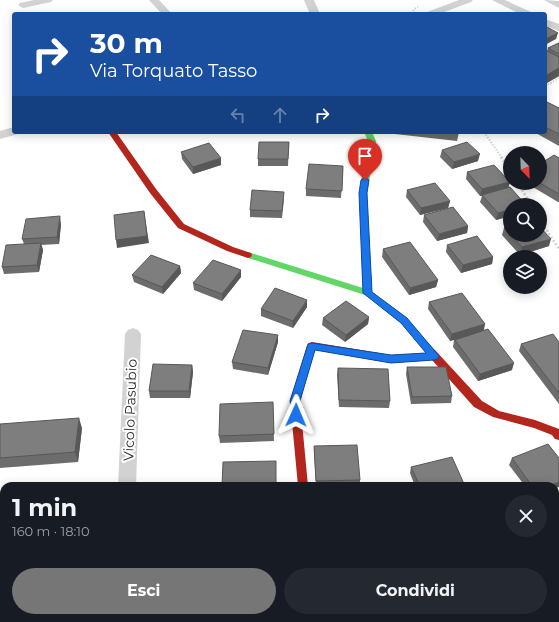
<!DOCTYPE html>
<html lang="it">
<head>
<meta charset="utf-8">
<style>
  body { margin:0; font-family:Montserrat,sans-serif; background:#242831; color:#f1f3f6; height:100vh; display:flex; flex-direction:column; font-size:15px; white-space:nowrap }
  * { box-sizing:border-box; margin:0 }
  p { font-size:13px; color:#9ea1a6 }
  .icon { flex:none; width:22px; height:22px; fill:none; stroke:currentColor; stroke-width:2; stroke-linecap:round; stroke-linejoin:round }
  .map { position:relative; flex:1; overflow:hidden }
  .details { position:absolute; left:0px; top:482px; width:559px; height:140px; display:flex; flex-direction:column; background:#171b24; border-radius:12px 12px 0 0; box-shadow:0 2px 10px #0003 }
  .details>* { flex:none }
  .guide { position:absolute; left:12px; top:12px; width:535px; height:122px; border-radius:4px; box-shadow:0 2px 10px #0003; background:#1a4fa0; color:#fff; overflow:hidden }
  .needle { width:26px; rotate:157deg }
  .controls { position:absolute; left:503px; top:146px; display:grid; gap:8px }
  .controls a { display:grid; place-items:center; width:44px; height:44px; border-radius:50%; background:#171b24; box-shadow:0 2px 10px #0003; font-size:20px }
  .pin { position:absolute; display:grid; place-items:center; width:34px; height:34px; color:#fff; margin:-41px -17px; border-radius:50% 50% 50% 0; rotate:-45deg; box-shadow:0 0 4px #0007 }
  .pin .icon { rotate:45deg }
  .me { position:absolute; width:44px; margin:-22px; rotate:1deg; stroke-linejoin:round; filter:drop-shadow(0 0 3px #0008) }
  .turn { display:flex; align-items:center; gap:14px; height:84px; padding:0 12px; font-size:18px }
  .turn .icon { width:52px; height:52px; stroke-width:2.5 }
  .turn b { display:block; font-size:28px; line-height:34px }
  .lanes { display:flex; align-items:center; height:38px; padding:0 12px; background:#0003; justify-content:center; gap:20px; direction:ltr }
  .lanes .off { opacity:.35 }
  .round { display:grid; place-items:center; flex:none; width:42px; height:42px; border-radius:21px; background:#242831 }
  .head { display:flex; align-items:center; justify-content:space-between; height:68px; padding:0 12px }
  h1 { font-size:24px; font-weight:700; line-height:30px }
  .action { display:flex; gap:8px; margin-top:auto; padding:8px 12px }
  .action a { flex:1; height:46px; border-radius:24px; background:#767676; color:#fff; font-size:16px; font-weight:700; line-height:46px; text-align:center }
  .action a+a { background:#242831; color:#f1f3f6 }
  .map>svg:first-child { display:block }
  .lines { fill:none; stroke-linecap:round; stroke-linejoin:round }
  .path-far1 { stroke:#d2d2d2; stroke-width:2; stroke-dasharray:1.5 1.5; stroke-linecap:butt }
  .path { stroke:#d2d2d2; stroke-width:2.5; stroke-dasharray:2 2; stroke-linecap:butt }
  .street { fill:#d2d2d2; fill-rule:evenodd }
  .fast { fill:#63d668; fill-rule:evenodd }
  .jam { fill:#b3261e; fill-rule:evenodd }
  .wall { fill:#6c6c6c }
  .shaded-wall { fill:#585858 }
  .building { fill:#7e7e7e; stroke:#585858 }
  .route { fill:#1a73e8; stroke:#114b97 }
  .labels { text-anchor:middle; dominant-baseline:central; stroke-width:4; stroke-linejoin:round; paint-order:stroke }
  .street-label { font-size:14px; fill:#2d2d2d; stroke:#fff }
</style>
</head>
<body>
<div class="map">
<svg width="559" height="622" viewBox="0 0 559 622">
  <rect width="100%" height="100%" fill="#fff"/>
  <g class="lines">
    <!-- path-far1 -->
    <path class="path-far1" d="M412,14l2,-5 4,-2
      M545,50l14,-8
      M545,86l14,-8
      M484,132l18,26"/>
    <!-- path -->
    <path class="path" d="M501,157l9,14
      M518,183l13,22
      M540,220l19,29"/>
    <!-- street -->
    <path class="street" d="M34,0h19l-2,2 -28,6 -5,-3 2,-2z
      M149,0h10l13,14h-10z
      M304,0h10l6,14h-10z
      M459,0h14l-2,2 -32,12h-14l2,-2z
      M492,0h13l26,12 2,2h-13z
      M544,0l15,1v7z
      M545,19l14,5v7l-14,-5z
      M14,127v5h5l-1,2 -18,5v-8z
      M133,328l5,2 3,4 -5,152h-18l7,-152 3,-4z
      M559,575v20l-4,1v-20z
      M113,618h20v4h-20z
      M305,618h20l1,4h-20z
      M416,618h34l-2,4h-33z"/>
    <!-- fast -->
    <path class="fast" d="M364,132h8l4,9 -9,52 5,99 35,27 28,31 2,3 -2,3h-6l-28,-33 -36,-28 -120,-38 -1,-2 4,-3 115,36 -4,-95 9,-52z"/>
    <!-- jam -->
    <path class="jam" d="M108,132h8l40,57 28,35 49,23 18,6 1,2 -1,2 -3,1 -21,-7 -49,-23 -28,-35z
      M312,342l79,13 36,-2 2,-3h6l47,51 17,10 36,9 24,9v11l-4,-1 -3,-4 -18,-7 -41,-11 -19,-10 -42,-47 -41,3 -76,-13 -15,51 8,85h-10l-8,-85 17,-55 2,-3z"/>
  </g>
  <!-- wall -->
  <path class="wall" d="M559,43v33l-14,8v-34l2,1 1,-3z
    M545,101l14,7v38l-25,-14h11z
    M386,132h73l-2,9 -71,-8z
    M289,142l-1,24h-30v-7z
    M442,150l36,11 -26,8 -12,-12z
    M181,152l40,6v7l-28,9 -11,-15z
    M559,158v44h-1l-32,-19h14z
    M343,166l-2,32 -35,-2v-7z
    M467,172l43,10 -2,6 2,17v11l-14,4 -16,-18 2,-6h-2l-14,-17z
    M407,190l43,11 -2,7 -28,7 -14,-18z
    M284,199l-2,19 -32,-1v-7z
    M424,215l44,11 -1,7 -30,8 -14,-19z
    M61,224l-2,20 -18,1 2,5 -4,22 -35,2 -2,-7 22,-23 -2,-5z
    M510,226v9h30l9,11 -29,9 -18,-20 2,-7z
    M447,245l46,12 -1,7 -31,9 -15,-21z
    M383,249l55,31 -2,7 -27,8 -27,-38z
    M180,266l1,7 -18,21 -29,-12 -2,-7z
    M241,270v7l-19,24 -28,-11 -1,-7z
    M429,302l56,22 -1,6 28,40 -34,11 -25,-34 1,-7 -4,1 -22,-32z
    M307,307l-14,21 -32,-12v-7z
    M369,317l-1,7 -23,18 -23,-17 1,-7z
    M278,335v7l-10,33 -35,-6 -1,-7z
    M559,342v62l-40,-53 2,-7z
    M192,365l1,7 -3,26h-40l-1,-7z
    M407,367l45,29 -1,7 -40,1 -5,-30z
    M338,368l52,33 -1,7 -50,-1 -2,-32z
    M273,402l1,39 -54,2 -1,-7z
    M0,424l82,4 -4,34 -78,6z
    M314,446l46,34v6h-44l-2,-34z
    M512,458l43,28h-30l-16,-21z
    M411,467l54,19h-50l-5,-13z
    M4,502v72l-4,1v-56z
    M145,618h40l-22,4h-18z
    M508,618h16l11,4h-28z"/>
  <!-- shaded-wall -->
  <path class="shaded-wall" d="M558,33l-2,6 -11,6v-6z
    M559,68v8l-14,8v-8z
    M480,154l-2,7 -26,8 2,-7z
    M221,158v7l-28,9v-7z
    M510,182l-2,7 -26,6v1h-2l2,-7z
    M450,201l-2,7 -28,7 1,-7z
    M510,210v6l-14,4 2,-7z
    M144,211l5,32 -32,5 -1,-8z
    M60,216l1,8 -2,20 -2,-7z
    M468,226l-1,7 -30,8 2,-7z
    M551,239l-2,7 -29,9 2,-8z
    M41,243l2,7 -4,22 -2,-7z
    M493,257l-1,7 -31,9 2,-8z
    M180,266l1,7 -18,21 -1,-7z
    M241,270v7l-19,24v-7z
    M438,280l-2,7 -27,8 1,-7z
    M307,300v7l-14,21v-7z
    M369,317l-1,7 -23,18 1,-7z
    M485,324l-2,7 -33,10 2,-7z
    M278,335v7l-10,33v-7z
    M514,363l-2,7 -34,11 2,-7z
    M192,365l1,7 -3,26 -1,-7z
    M79,418l3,10 -4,34 -3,-10z
    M559,482v5l-4,1v-2h-7z"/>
  <!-- building -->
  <path class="building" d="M545,26l13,7 -13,6z
    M559,43v11l-11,-6z
    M545,50l14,7v11l-14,8z
    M545,101l14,7v26l-14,-7z
    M259,142h30l-1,17h-30z
    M467,142l13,12 -26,8 -12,-12z
    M209,143l12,15 -28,9 -12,-15z
    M554,155l5,3v36l-19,-11v-19z
    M309,164l34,2 -1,25 -36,-2z
    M494,165l16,17 -28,7 -15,-17z
    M435,183l15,18 -29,7 -14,-18z
    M510,187l16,18h-16v5l-12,3 -16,-18z
    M252,190l32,2 -2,19 -32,-1z
    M453,207l15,19 -29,8 -15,-19z
    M144,211l3,25 -31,4 -2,-25z
    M60,216l-3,21 -35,2 4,-20z
    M510,226v8l-6,-6z
    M540,227l11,12 -29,8 -11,-12h29z
    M477,236l16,21 -30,8 -16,-20z
    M410,242l28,38 -28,8 -27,-39z
    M41,243l-4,22 -35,2 4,-22z
    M151,255l29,11 -18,21 -30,-12z
    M213,260l28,10 -19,24 -29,-11z
    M275,288l32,12 -14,21 -32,-12z
    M462,293l23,31 -33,10 -23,-32z
    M346,301l23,16 -23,18 -23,-17z
    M488,329l26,34 -34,11 -25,-34z
    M243,330l35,5 -10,33 -36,-6z
    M553,334l6,8v51l-38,-49z
    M153,364l39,1 -3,26h-40z
    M407,367h39l6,29 -40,1z
    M338,368l50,1 2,32 -51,-1z
    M273,402l1,32 -55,2 1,-32z
    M79,418l-4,34 -75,6v-34z
    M548,444l11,14v24l-11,4h-16l-20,-28z
    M357,445l3,35 -44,1 -2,-35z
    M452,457l13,29h-45l-9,-19z
    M276,461v25h-54l1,-24z
    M3,502h1v66h-4v-49z
    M510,618h14l11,4h-26z"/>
  <!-- route -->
  <path class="route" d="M365,177l4,3 -2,13 5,99 35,26 32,38 -1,3 -4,1 -43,3 -76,-13 -15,51 1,14 -1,3 -4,1 -3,-1 -3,-17 18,-57 4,-1 79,12 35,-2 -25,-30 -38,-30 -4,-100 2,-13z"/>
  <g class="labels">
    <!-- street labels -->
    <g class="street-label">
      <text transform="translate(130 410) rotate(-88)">Vicolo Pasubio</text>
    </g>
  </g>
</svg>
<div class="controls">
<a><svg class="needle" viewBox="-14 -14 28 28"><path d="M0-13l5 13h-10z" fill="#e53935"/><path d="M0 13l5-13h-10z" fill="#9ea1a6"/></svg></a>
<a><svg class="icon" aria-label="search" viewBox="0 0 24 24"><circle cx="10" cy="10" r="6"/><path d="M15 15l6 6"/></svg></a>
<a><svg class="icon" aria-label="layers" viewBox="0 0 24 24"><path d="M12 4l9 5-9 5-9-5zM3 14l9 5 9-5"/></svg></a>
</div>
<div class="pin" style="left:365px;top:180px;background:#d93025"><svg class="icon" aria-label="arrive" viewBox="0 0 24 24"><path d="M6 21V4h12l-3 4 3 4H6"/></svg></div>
<svg class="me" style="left:296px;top:415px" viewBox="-20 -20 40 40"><path d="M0-17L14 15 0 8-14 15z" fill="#1a73e8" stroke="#fff" stroke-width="4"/></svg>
<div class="guide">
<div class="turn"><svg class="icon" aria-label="right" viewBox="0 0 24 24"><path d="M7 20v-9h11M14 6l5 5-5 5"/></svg><div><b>30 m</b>Via Torquato Tasso</div></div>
<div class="lanes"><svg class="icon off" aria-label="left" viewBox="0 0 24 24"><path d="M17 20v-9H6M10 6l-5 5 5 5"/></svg><svg class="icon off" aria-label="ahead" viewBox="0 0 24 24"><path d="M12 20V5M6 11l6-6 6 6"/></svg><svg class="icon" aria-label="right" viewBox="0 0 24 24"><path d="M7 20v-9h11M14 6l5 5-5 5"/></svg></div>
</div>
<section class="details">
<div class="head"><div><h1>1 min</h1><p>160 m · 18:10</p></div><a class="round"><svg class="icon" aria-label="close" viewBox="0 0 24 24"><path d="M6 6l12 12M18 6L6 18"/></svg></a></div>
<div class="action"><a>Esci</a><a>Condividi</a></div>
</section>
</div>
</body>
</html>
